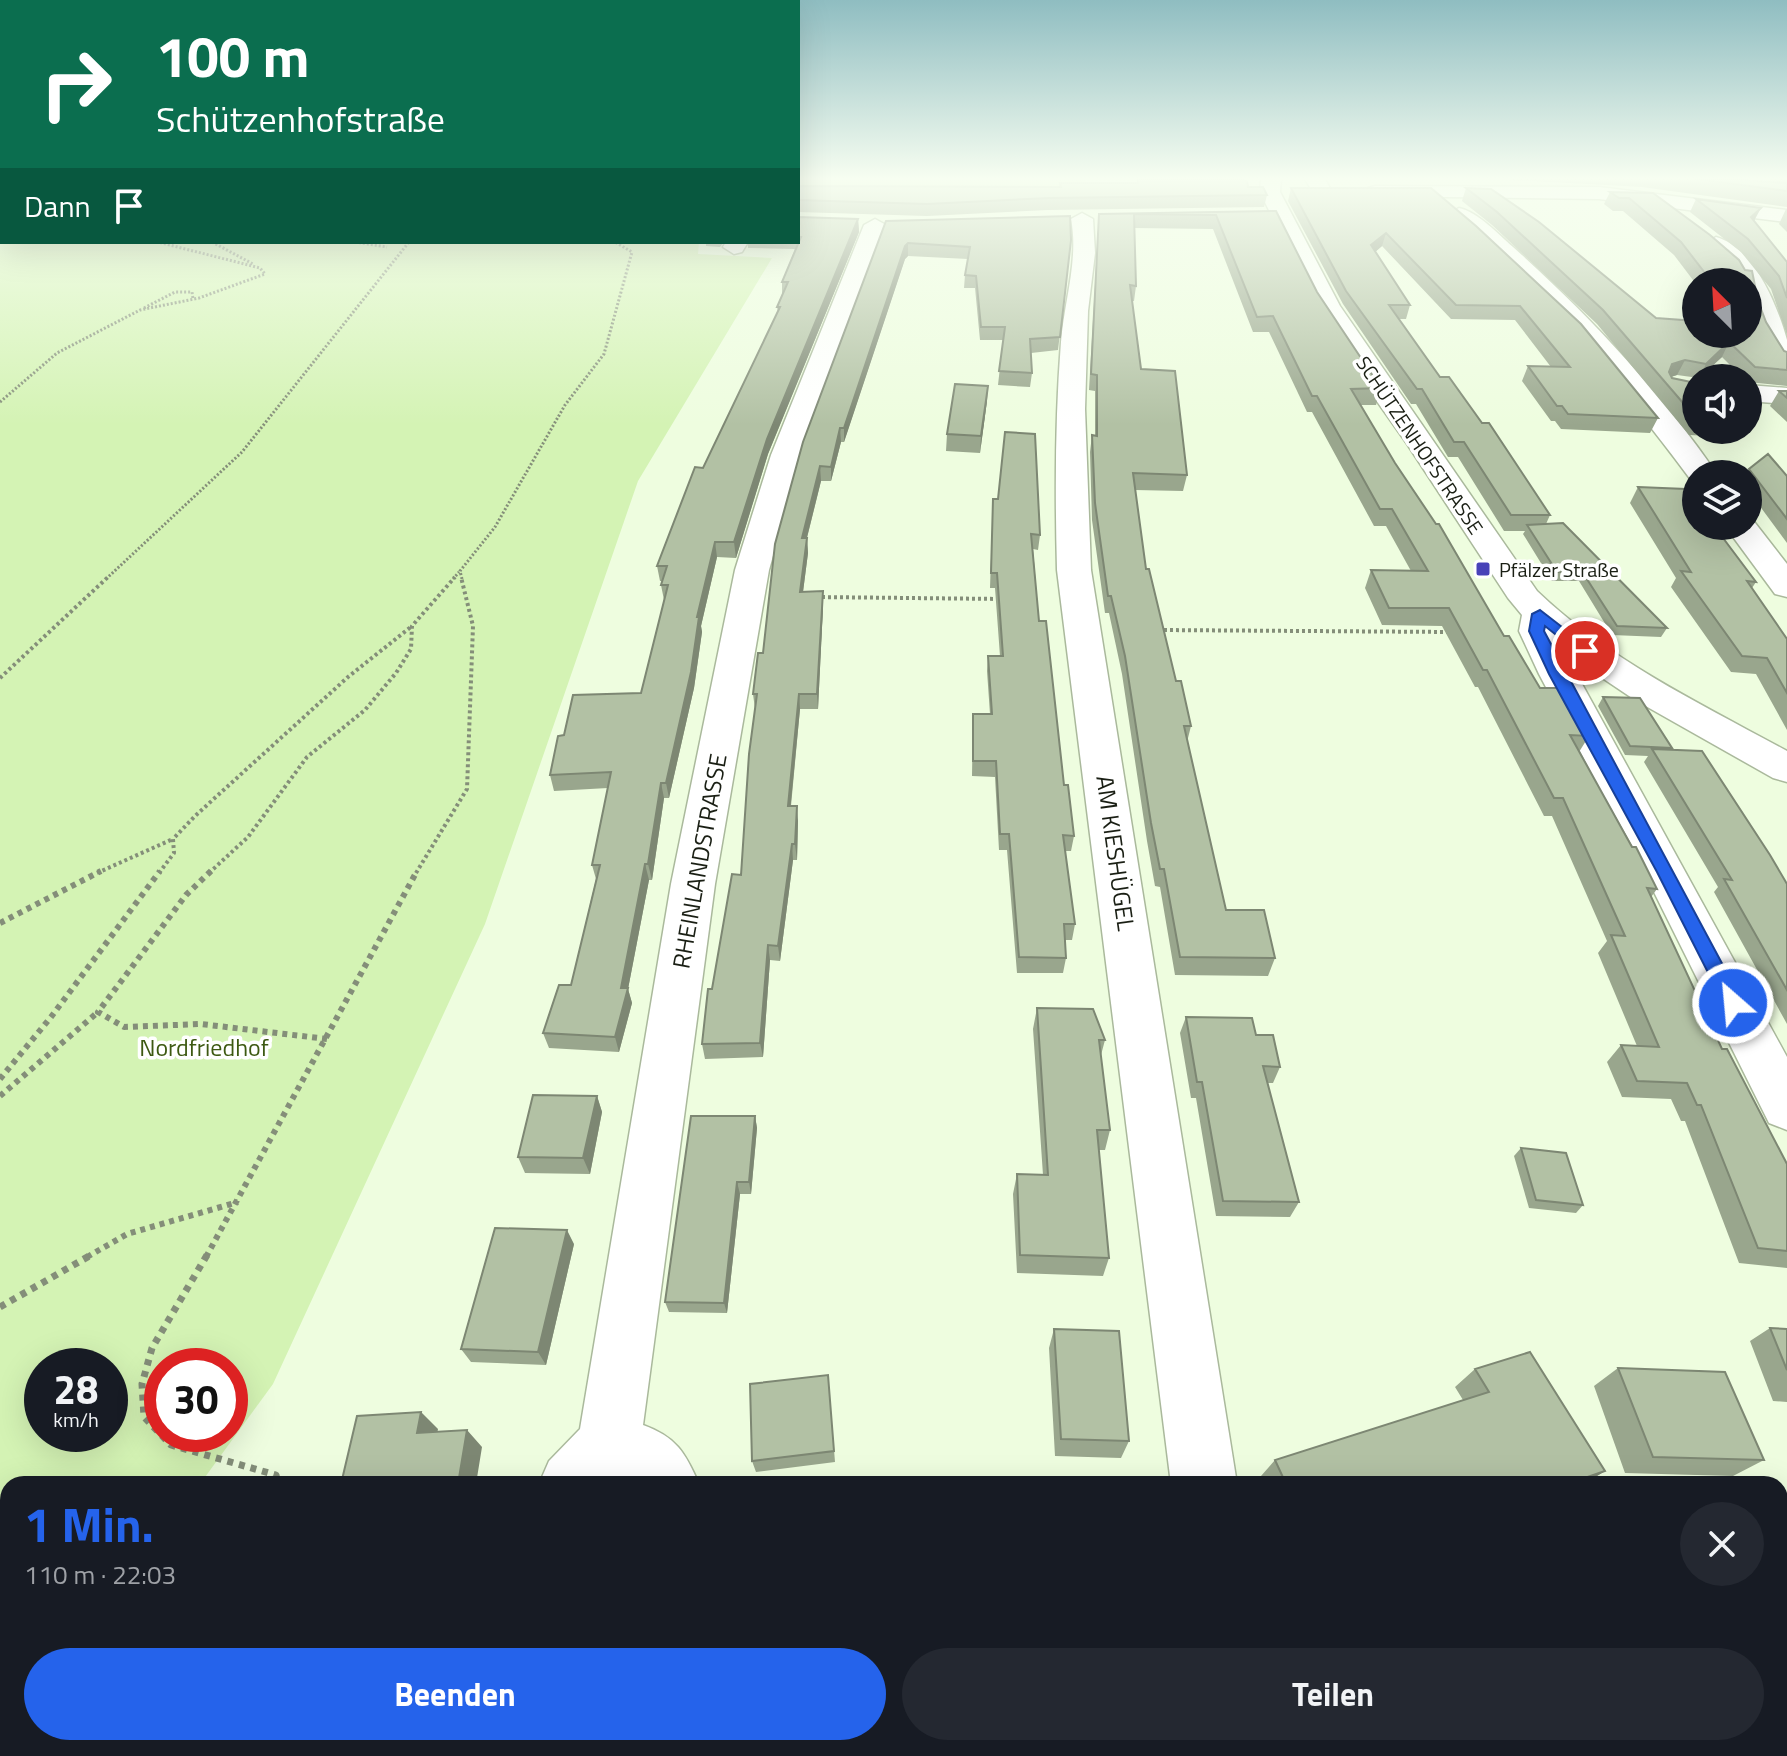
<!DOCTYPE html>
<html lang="de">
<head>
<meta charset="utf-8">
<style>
  body { margin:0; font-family:"Titillium Web",sans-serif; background:#242831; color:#f1f3f6; height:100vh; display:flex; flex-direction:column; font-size:30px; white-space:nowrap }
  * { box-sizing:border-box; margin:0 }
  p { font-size:26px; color:#9ea1a6 }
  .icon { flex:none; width:44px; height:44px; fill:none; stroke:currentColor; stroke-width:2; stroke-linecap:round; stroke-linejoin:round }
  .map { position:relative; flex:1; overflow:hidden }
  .panel { position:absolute; left:0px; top:1476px; width:1788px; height:280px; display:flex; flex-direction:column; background:#171b24; border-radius:24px 24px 0 0; box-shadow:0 8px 32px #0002 }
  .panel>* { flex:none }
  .hud { position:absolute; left:0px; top:0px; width:800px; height:244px; box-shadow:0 8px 32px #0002; background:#0b6e4f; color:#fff; overflow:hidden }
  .needle { width:52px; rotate:336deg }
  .buttons { position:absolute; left:1682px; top:268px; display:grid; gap:16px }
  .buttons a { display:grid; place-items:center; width:80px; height:80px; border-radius:50%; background:#171b24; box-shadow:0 8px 32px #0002; font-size:40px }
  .speed { position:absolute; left:24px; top:1348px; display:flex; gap:16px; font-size:40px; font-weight:700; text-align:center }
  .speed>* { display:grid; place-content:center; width:104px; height:104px; border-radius:50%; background:#171b24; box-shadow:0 8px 32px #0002; line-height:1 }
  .speed small { font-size:20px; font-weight:400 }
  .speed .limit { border:12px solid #d22; background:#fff; color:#111 }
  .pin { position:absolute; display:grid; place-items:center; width:68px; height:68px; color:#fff; margin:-34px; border:4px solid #fff; border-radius:50%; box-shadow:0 2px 8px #0007 }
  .me { position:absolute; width:88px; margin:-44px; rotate:333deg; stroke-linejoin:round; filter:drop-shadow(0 0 6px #0008) }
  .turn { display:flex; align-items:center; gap:28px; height:168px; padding:0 24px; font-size:36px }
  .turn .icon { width:104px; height:104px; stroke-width:2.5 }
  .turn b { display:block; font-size:56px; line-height:68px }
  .then { display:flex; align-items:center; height:76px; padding:0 24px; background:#0003; gap:16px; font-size:30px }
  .round { display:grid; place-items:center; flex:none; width:84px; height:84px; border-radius:42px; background:#242831 }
  .overview { display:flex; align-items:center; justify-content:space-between; height:136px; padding:0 24px }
  h1 { font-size:48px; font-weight:700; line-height:60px; color:#2563eb }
  .button { display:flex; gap:16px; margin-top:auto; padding:16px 24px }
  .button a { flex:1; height:92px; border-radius:48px; background:#2563eb; color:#fff; font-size:32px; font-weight:700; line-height:92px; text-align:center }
  .button a+a { background:#242831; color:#f1f3f6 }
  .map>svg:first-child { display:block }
  .green { fill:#d4f3b4; fill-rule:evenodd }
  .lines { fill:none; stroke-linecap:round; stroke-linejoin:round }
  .minor-casing { stroke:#aab99c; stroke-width:3 }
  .path-far3 { stroke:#848e79; stroke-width:3; stroke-dasharray:2 2; stroke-linecap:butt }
  .path-far2 { stroke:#848e79; stroke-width:4; stroke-dasharray:3 3; stroke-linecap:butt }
  .path-far1 { stroke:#848e79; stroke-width:6; stroke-dasharray:5 5; stroke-linecap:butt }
  .path { stroke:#848e79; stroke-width:7; stroke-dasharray:6 6; stroke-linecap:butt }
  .minor { fill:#fff; fill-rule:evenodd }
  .wall { fill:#99a68d }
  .shaded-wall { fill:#7d8773 }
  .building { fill:#b2c1a4; stroke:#7d8773; stroke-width:2 }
  .route { fill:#2563eb; stroke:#184099; stroke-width:2 }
  .poi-dot { fill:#4842b8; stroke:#fff; stroke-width:3 }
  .labels { text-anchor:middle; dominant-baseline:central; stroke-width:7; stroke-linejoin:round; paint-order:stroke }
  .far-street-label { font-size:20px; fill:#1a1f14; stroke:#fff }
  .far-poi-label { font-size:20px; fill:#1a1f14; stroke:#fff; text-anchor:start }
  .street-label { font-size:24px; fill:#1a1f14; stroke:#fff }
  .park-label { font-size:24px; fill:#3d5912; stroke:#fff }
</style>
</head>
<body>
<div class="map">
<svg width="1787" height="1756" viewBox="0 0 1787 1756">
  <rect width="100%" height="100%" fill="#eefddf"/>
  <!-- green -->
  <path class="green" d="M0,179l2,63h697l-1,12 74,4 -134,223 -153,443 -212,460 -73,100h-192v190l-8,13zM42,1366h68v68h-68zM162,1366h68v68h-68z
    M798,179h287l2,13 -289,2z
    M1780,1632l7,17v107h-491l25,-8h459z"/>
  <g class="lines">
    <!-- minor casing -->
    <g class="minor-casing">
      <path id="minor" d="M1261,179h20l-1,13 60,114 197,285c73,70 162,112 250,160v31l-14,-4 -138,-78 -70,-47 222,404v73l-18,-7 -125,-251 -105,-198 -20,-43 3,-16 -14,-17 -101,-154 -43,-61 -48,-77 -56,-114z
        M1305,179h20l7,13 -3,4h-14z
        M1375,186l224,1 188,23v12l-188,-23 -231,-3 -3,-4 3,-4z
        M1459,208c19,4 39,26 54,39 75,67 147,144 204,227h-21v8l-5,-2c-71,-96 -147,-185 -239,-262l-3,-4z
        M1082,213l11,6 2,34 -7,58 -3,98 6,161 146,914h-66l-114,-914c-2,-76 -2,-152 4,-228 3,-40 18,-83 10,-123z
        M875,219l11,6 -85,230 -32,115 -54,314 -72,541c33,12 42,27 56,59h-72l-7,-4 -4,4h-77l10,-23 31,-32 91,-545 64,-314 36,-115 93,-230z
        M1716,237c38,10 62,70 71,103 0,7 0,18 0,26l-9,-2c-18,-26 -30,-51 -30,-82h-8l-6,-10 -29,-28z
        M726,242h22l-6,10 -8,2 -11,-7z
        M1748,385l39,3v16l-39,-3z
        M1748,518l4,1 35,45v33l-12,-3 -50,-68h23z
        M1780,1563h7v68h-7z
        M363,1748h79l-3,8h-79z
        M861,1748h104l3,8h-104z
        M1102,1748h112l-3,8h-112z"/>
    </g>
    <!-- path-far3 -->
    <path class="path-far3" d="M212,242l41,22
      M355,242l32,5
      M144,308l31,-16h17l1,7
      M0,402l57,-49 83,-43 59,-12 66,-24 -5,-6 -102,-26
      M106,579l136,-127 167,-210
      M453,579l6,-7
      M462,579l-2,-8 35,-44 70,-122 39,-51 28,-102 -17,-10"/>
    <!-- path-far2 -->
    <path class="path-far2" d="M816,597l186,2
      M1158,630l294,2
      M0,678l108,-101
      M97,873l76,-34
      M159,873l15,-20 -1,-14 22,-23 153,-139 64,-51
      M209,873l39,-36 59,-80 58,-47 31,-37 15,-24 1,-23 43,-49
      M416,873l51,-84 6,-163 -12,-49"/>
    <!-- path-far1 -->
    <path class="path-far1" d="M211,871l-25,24 -88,117 26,15 77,-3 126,15
      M0,923l101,-52
      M0,1079l51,-62 109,-146
      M0,1096l98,-84
      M87,1257l40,-23 111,-32
      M206,1257l211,-386"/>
    <!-- path -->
    <path class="path" d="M207,1255l-55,93 -10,36 2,33 27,28 105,30 2,9
      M0,1307l91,-52
      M1241,1748l1,8
      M277,1756l1,-8"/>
    <!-- minor -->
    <use href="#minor" class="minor"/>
  </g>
  <!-- wall -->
  <path class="wall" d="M1495,179h236l41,3 -2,-3h17v28l-145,-20z
    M1060,183l188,4 19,8 -3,12 -216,3 -121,6 -129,-4v-26l261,1z
    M1291,188h140l227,230 -8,15 -89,-4 -6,-8h-4l-29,-40 6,-15 23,1 -36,-47 -64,-1 -69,-73 -7,6 35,53 -4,14h-7l41,58 42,46 68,92 -4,9 121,104 -6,9 -49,-2 -33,-54h-27l-29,-47 2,-3h-21l-46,-74h-10l-32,-53h-5l-68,-100 -55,-103z
    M1466,188l25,1 48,33 117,96 40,3v13h52v-52h-52v2l-22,-29 -51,-44h-10l-9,-7 6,-12 43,1 57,42 29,25 6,10 7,1 6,30 8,21 18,29 3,1v34l-39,-4v-4h-5l-21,-21 -23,21 -22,-3 -6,2 1,1 24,5v47h43l-4,7 -46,-2 -92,-111 -105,-99 -30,-24z
    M1696,199l58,22 33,41v73l-16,-46 -30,-37 -51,-40z
    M1786,209h1v23l-8,-8z
    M1276,211l41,81 64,96 -5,17h-16l35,58 109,173 36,52 49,48 -10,16 78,137 -6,8 71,152 65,115v104l-48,-5 -54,-142h-4l-10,-22 -49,-2 -15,-35 14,-17 16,1 -39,-93 9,-12 -55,-125h-8l-66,-129h-3l-33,-61 -60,-1 -17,-37 6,-18 40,1 -25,-45h-12l-62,-114h-5l-38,-80h-16l-40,-103 -79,-1 2,58 -2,15h-2l9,68 46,106 -4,16 -48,-1 11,79 30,112 15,45 -4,16 39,168 49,48 -7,18 -93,-1 -15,-88 -5,-1 -8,-45 -25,-167 -13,-61h-4l-13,-93 -2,-68 2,-17 3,1v-45l-6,-1 10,-176z
    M798,217l60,2 1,13 -91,222 -32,104 -19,-1 -16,69 1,6 -8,56 -25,110h-5l-12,82h-3l-21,109 4,14 -13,49 -70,-4 -6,-15 28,-48 25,-106 -4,-14 16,-77 -54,3 -4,-16 14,-40 77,-42 23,-93 -3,-15 1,-4h-2l-3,-15 121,-254 -1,-5 5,-12v-13l13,-33 -47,-1v-6h50z
    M886,221l185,19 -13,110 -27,3 1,20 -2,14 -32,-2 5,-45h-23l-5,-52h-11l1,-13 3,-16 -60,-3 -3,3 -61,183h-3l-10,39h-10l-14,57 1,15 -5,39 20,15 -5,102h-18l-9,97 7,15 -1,39h-4l-13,101 -10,-1 -7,97 -58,2 -3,-15 10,-55 29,-114 14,-166 -2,-15 10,-41z
    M706,242h18l-4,5 -14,-1z
    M1779,391h8v31l-17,-16z
    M987,401l-7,52 -34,-2 1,-17z
    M1749,469l38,7v67l-39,-53v-16h-2z
    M1638,487l118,95 -4,6 35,51v91l-31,-56 -25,-2 -60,-85 5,-9 -46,-75z
    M993,499l47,36 -2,15 -5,-1 6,72 25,164 10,51 -3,15h-6l10,73 -3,16h-7l1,18 -3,15h-46l-10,-123h-8l-4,-73 -23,-1 1,-62h17l-3,-43 1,-15h12l-5,-68h-5z
    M1603,697l69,51 -1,2 116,134v140l-73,-132 4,-5 -74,-125 4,-6 -23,-1 -27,-49z
    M1037,1008l68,32 -4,15 9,75 -5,20h-7l11,108 -6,18 -86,-3 -4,-79 4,-20 26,1 -10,-146z
    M1186,1017l70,18 24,32 -7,16h-6l32,119 -9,15 -74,-1 -20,-118h-5l-11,-65z
    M597,1096l5,16 -12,62 -65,-1 -7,-16z
    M755,1116l2,12 -6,66h-11l-13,119 -58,-1 -4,-10z
    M1521,1148l62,57 -7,8 -47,-5 -15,-52z
    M574,1244l-28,121 -75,-3 -10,-13z
    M1770,1328l17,1v73l-14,-1 -23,-60z
    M1054,1329l75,112 -8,17 -66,-2 -6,-108z
    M1618,1368l146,92 -31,16 -108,-3 -31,-87z
    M1475,1369l130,102 -21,13h-320l-3,-8 14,-16 188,-60 -8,-13z
    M829,1387l6,75 -79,10 -4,-11z
    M241,1748l-1,5 -17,3h-76z"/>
  <!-- shaded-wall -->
  <path class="shaded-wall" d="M1761,208l-7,13 -3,-4z
    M858,219l1,13 -91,222 -32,104 -2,-16 33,-103z
    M1386,233l-4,13 -15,13 4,-14z
    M908,243v13l-3,3 -61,183v-14l61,-182z
    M1729,342l-7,15 -23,21 7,-14z
    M1685,360l-8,15 -13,4 8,-15z
    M988,386l-1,15 -7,52 1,-17z
    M840,428l1,14 -10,39v-14z
    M820,466l1,15 -18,72 -1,-15z
    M807,538l1,15 -7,54 -1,-15z
    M715,542l2,15 -16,69 1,6 -8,56 -25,110 -3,-15 31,-166z
    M823,591v16l-5,102 -1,-15z
    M799,694l1,15 -11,113 -1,-16z
    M661,783l3,15 -12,82 -4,-16z
    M797,806l1,15 -1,39 -2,-16z
    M792,844l1,16 -13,101 -2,-15z
    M645,864l4,16 -21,109 4,14 -13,49 -4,-15 6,-49z
    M768,945l2,15 -7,97 -3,-14z
    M597,1096l5,16 -12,62 -7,-16z
    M755,1116l2,12 -6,66 -2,-12z
    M737,1182l3,12 -13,119 -3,-10z
    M567,1230l7,14 -28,121 -8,-13z
    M421,1412l17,17 -4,21 -17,-17z
    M467,1430l15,17 -6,37h-18z
    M1605,1471l-21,13h-17z
    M231,1748h10l-1,5 -9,-2z"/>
  <!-- building -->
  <path class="building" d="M1138,179h102l7,2 1,6h15l4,8 -218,3 -122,6 -129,-4v-14l263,1 -1,-4h78z
    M1696,179h35l56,4v8z
    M1291,188h140l45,38 105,98 77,94 -90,-4 -6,-8h-5l-29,-40 42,1 -50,-61 -64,-1 -70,-72 -15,12 39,60h-21l51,72h9l33,46h7l61,92h-39l-47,-73h-10l-32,-53h-5l-71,-98z
    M1466,188l25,1 48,33 117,96 40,3v13h52v-52h-36l-31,-40 -52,-44h-10l-9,-6 43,1 57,42 29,25 6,10 7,1 6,30 8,21 18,29 3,1v18l-32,-3 -26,-25 -23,22 -21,-4 -13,4 -3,8 3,6 24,5v35l-93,-108 -106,-98z
    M1696,199l65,9 -10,9 36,45v36l-8,-22 -31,-37z
    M1276,211l41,81 64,96 -30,1 44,74 41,61h3l65,112h5l31,52h22l27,48 -19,-1 62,112h4l21,42 -10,-1 75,161h5l60,115v87l-29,-3 -57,-143h-4l-10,-22 -50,-2 -16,-36 38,2 -48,-112 14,1 -62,-138h-9l-67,-128h-4l-34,-62h-60l-18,-38 57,1 -36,-62h-12l-63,-113h-5l-39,-80 -16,1 -41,-102 -82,-1 2,72 -6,-1 11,84 34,2 12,104 -54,-2 13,96h3l27,112h5l10,45h-7l42,184h38l11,48 -95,-1 -16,-88h-4l-9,-46 -26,-167 -14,-60h-3l-13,-93 -3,-68 5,1v-61l-6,-1 8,-160z
    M1070,216l1,24 -11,97 -30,2 2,34 -33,-2 6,-44h-24l-5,-51 -11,-1 5,-28 -62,-4 -3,3 -61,182h-4l-9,39 -11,-1 -18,72h5l-7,54 23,-1 -6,103h-18l-11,112h9l-2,38h-3l-14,102 -10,-1 -8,98 -58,1 6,-55h4l20,-115 9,1 8,-121 8,-60h-4l5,-41h5l12,-109 28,-102 83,-221z
    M798,217l60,2 -91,220 -33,103h-19l-18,75h2l-8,55 -25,111h-5l-13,81h-3l-24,124h7l-13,49 -72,-4 16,-48h12l29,-120h-8l19,-93 -61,3 8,-39 6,-1 9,-40 68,-2 27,-108h-7l6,-19h-10l38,-99 8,1 77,-161h-3l11,-25h-6l19,-45h-3z
    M955,384l33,2 -7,50 -34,-2z
    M1779,391h8v7z
    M1005,432l30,2 5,101 -9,-1 8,87h7l18,164h4l6,51 -11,-1 12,89h-11l2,34 -47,-1 -10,-123h-9l-4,-73h-23v-47h19l-4,-58h15l-6,-83h-6l2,-74h5z
    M1768,454l19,22v43l-38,-50z
    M1638,487l48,2 10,14v23h18l42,56 -9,-1 40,58v54l-20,-35 -25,-2 -61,-85 10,1z
    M1563,523l104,105 -50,-2 -34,-53 -26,-1 -30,-47z
    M1603,697l37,1 32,50 -42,-2z
    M1652,749l50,2 68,104 17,29v106l-63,-111 8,1z
    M1037,1008l56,1 12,31h-6l11,90h-13l12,128 -89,-3 -3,-81 31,1z
    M1186,1017l66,1 4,17h17l7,32 -17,-1 36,136 -76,-1 -21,-119h-5z
    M533,1095l64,1 -14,62 -65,-1z
    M691,1116h64l-6,66h-12l-13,121 -59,-1z
    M1521,1148l45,5 17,52 -47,-5z
    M495,1228l72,2 -29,122 -77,-3z
    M1770,1328l17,1v41z
    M1054,1329l65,2 10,110 -68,-2z
    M1530,1352l75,119 -38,13h-281l-11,-24 214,-68 -14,-23z
    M1618,1368l107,4 39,88 -111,-3z
    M828,1375l6,76 -82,10 -2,-77z
    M421,1412l-4,21 50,-3 -9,54h-117l16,-68z
    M8,1629v73l-8,-3v-57z
    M149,1748h82v3l-30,5h-54z"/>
  <!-- sky -->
  <linearGradient id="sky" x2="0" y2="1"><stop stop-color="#8fbdc1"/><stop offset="0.42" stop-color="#f7fef1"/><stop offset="1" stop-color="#f7fef1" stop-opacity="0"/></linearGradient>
  <rect width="1787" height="425" fill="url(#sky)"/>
  <!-- route -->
  <path class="route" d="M1540,610l53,41 -8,4 -5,-1 -35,-28 -1,5 196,366 3,6 -3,5h-14l-69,-136 -108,-198 -20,-43 3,-17z"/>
  <!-- markers -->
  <rect class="poi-dot" x="1475" y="561" width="16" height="16" rx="4"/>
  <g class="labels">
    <!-- far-street labels -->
    <g class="far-street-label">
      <text transform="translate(1420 445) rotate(56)">SCHÜTZENHOFSTRASSE</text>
    </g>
    <!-- far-poi labels -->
    <g class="far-poi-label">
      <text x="1499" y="569">Pfälzer Straße</text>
    </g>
    <!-- street labels -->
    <g class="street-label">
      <text transform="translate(1116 853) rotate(82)">AM KIESHÜGEL</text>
      <text transform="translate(699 861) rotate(-80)">RHEINLANDSTRASSE</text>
    </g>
    <!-- park labels -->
    <g class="park-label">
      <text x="204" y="1047">Nordfriedhof</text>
    </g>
  </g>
</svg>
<div class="buttons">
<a><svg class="needle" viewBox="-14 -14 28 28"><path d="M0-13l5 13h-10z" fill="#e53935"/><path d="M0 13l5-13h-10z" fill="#9ea1a6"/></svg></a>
<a><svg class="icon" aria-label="sound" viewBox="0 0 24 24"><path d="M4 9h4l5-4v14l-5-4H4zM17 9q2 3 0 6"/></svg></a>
<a><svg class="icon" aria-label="layers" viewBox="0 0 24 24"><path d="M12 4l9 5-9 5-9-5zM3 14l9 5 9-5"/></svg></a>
</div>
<div class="speed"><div>28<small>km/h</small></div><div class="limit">30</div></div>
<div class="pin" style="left:1585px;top:651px;background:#d93025"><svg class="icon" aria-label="arrive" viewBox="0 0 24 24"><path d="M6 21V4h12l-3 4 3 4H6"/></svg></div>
<svg class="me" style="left:1733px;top:1003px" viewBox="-20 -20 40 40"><circle r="17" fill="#2563eb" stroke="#fff" stroke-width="3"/><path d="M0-11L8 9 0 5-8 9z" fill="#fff"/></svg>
<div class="hud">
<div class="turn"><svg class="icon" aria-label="right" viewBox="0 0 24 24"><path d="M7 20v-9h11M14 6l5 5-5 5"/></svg><div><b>100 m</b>Schützenhofstraße</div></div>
<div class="then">Dann<svg class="icon" aria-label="arrive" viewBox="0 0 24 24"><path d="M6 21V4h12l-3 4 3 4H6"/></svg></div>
</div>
<section class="panel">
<div class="overview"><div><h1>1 Min.</h1><p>110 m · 22:03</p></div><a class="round"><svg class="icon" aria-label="close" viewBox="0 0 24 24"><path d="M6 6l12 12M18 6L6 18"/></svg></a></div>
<div class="button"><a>Beenden</a><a>Teilen</a></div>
</section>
</div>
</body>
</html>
